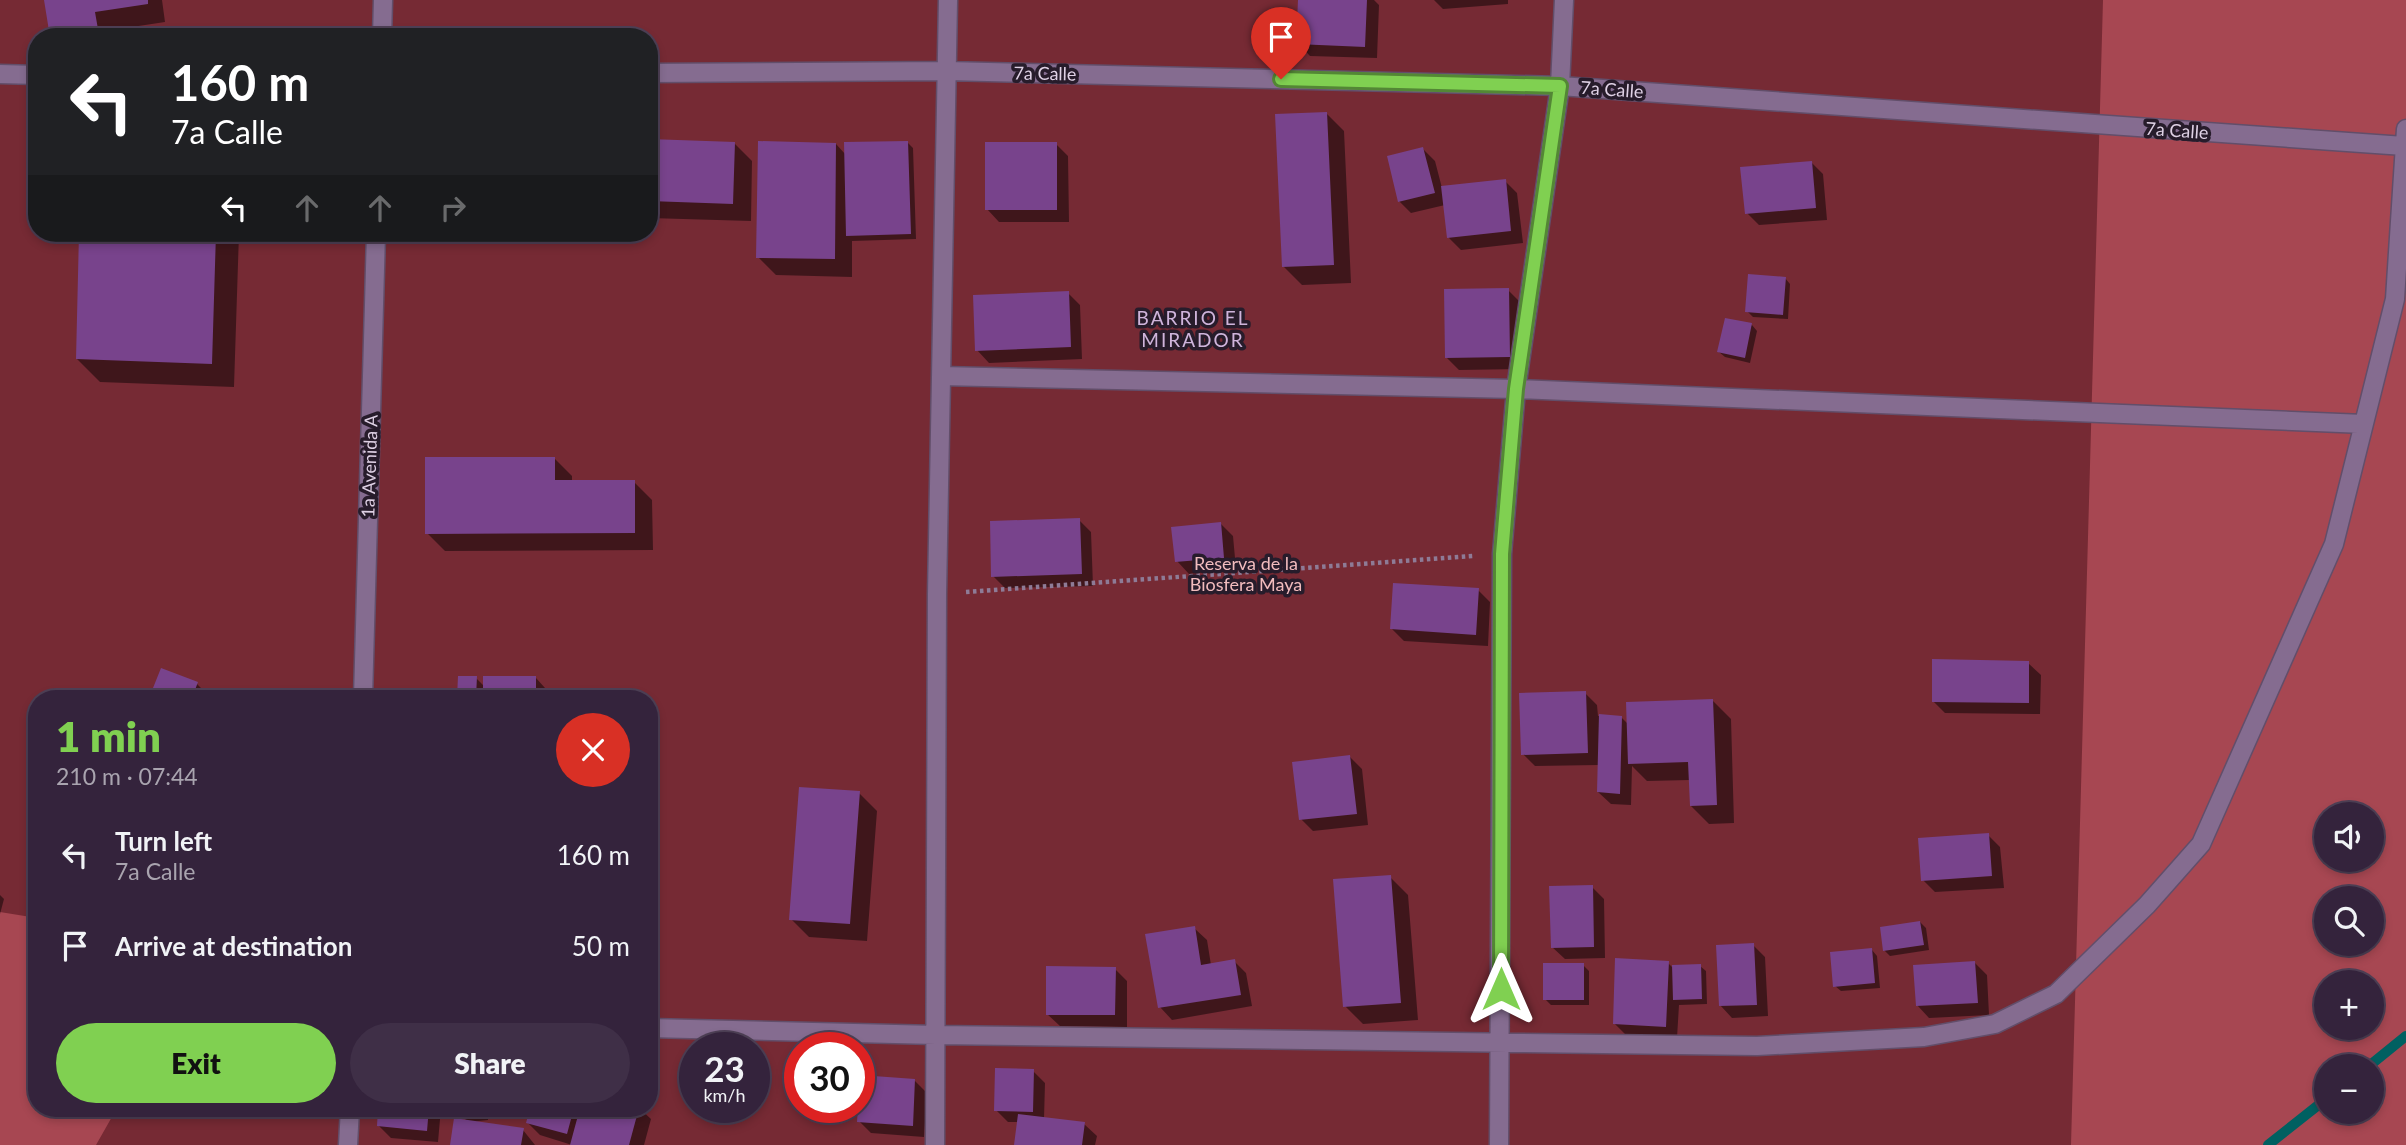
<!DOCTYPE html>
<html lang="en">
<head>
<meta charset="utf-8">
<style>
  body { margin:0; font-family:Lato,sans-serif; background:#3f2f47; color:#f1f3f6; height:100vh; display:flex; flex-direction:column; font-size:26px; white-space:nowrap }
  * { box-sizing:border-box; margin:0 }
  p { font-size:23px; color:#a9a4af }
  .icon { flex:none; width:38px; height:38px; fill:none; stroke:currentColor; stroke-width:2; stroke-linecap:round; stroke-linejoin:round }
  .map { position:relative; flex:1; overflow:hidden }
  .drawer { position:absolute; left:28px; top:690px; width:630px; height:427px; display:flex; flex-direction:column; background:#34233c; border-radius:28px; box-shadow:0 4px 10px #0003,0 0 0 2px #4e4056 }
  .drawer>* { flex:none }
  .hud { position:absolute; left:28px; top:28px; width:630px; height:214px; border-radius:28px; box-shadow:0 4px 10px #0003,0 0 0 2px #4e4056; background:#202124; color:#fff; overflow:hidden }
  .buttons { position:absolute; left:2314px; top:802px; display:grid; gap:14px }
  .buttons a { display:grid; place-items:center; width:70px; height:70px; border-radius:50%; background:#34233c; box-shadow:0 4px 10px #0003,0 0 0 2px #4e4056; font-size:35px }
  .speed { position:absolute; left:679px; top:1032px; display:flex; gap:14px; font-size:35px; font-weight:700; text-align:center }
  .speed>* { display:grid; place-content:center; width:91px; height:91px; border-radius:50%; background:#34233c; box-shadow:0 4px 10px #0003,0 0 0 2px #4e4056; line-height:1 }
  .speed small { font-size:18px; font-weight:400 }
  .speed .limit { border:10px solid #d22; background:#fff; color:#111 }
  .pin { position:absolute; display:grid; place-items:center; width:60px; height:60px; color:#fff; margin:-72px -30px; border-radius:50% 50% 50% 0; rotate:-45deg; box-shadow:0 0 7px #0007 }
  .pin .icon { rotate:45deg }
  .me { position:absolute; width:77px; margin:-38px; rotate:0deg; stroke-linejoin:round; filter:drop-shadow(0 0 5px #0008) }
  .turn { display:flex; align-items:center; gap:24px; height:147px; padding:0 28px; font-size:32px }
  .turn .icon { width:91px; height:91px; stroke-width:2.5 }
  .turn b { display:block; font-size:49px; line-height:60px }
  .lanes { display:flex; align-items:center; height:66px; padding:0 28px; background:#0003; justify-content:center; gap:35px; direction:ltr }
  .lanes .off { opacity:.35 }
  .round { display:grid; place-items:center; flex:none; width:74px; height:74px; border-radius:37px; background:#3f2f47 }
  .head { display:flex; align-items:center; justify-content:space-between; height:119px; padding:0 28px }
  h1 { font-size:42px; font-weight:800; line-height:52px; color:#80d051 }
  .cta { display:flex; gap:14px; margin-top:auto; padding:14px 28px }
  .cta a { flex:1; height:80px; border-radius:42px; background:#80d051; color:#111; font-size:28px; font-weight:800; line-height:80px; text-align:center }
  .cta a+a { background:#3f2f47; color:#f1f3f6 }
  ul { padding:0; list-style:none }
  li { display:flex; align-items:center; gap:21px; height:91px; padding:0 28px }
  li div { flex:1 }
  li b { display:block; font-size:26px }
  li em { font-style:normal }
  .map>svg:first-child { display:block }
  .green { fill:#762a34; fill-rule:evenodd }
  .forest { fill:#a74752; fill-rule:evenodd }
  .shadow { fill:#0007 }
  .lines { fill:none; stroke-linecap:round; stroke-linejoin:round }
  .stream { stroke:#006061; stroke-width:10 }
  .building { fill:#78438c }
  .minor-casing { stroke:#624e6a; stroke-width:21 }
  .path { stroke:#8e7b96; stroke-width:4.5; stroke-dasharray:3.5 3.5; stroke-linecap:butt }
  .minor { stroke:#856c90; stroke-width:18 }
  .route-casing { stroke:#538735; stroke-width:18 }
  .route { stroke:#80d051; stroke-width:12 }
  .labels { text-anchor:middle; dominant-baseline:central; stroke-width:7; stroke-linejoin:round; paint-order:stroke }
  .street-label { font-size:18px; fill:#dfd1e5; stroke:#271c2b }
  .park-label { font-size:18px; fill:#f2bcbe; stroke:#271c2b }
  .neighbourhood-label { font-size:19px; letter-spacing:2px; fill:#cfb4db; stroke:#271c2b }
</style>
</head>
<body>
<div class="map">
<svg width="2406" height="1145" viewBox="0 0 2406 1145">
  <rect width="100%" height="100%" fill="#462f50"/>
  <!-- green -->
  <path class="green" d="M0,0h2406v1145h-2406zM37,37h612v196h-612zM37,698h612v410h-612zM2326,814h45v45h-45zM2326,898h45v45h-45zM2326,982h45v45h-45zM695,1048h59v60h-59zM800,1048h59v60h-59zM2326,1066h45v45h-45z"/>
  <!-- forest -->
  <path class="forest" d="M2103,0h303v1145h-335zM2326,814h45v45h-45zM2326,898h45v45h-45zM2326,982h45v45h-45zM2326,1066h45v45h-45z
    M0,912l37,6v190h80l-21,37h-96z"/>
  <!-- shadow -->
  <path class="shadow" d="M46,0h116l3,22 -53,8 1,7h-61z
    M1300,0h74l5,5 -2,53 -67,-2 -12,-13z
    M1434,0h74v4l-65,5z
    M1326,113l18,18 7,152 -49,2 -18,-18z
    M649,140l85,3 18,18 -1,60 -102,-3z
    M908,143l5,5 3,91 -64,2v36l-76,-2 -18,-18 78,-113 10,11z
    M1056,144l12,12 1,66h-70l-12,-13z
    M1423,149l12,12 7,27 63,-7 12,12 6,50 -62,7 -12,-12 -4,-33 -34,8 -12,-12z
    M1811,162l12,12 4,46 -68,5 -12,-12z
    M81,233h158l-5,154 -134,-5 -23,-23z
    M1785,278l5,6 -2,35 -35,-2 -6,-6z
    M1508,290l12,12 1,67 -62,1 -12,-12z
    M1068,293l12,12 2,54 -93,4 -12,-13z
    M1752,325l5,6 -7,32 -25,-6 -6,-5z
    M554,458l18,18v6h62l18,18 1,50 -208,1 -18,-18z
    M1079,520l12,12 2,54 -88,2 -12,-12z
    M1221,524l12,12 3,33 -47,5 -12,-13z
    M1478,590l12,12 -2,44 -84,-5 -12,-12z
    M2028,663l13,12 -1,39 -95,-1 -12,-12z
    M162,670l35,14 6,6 -4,8h-48z
    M460,677l16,1 9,9 51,-9 18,20h-95z
    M1585,693l12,12 1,11 23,1 7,7 85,-23 18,18 3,104 -25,1 -18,-18 -1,-26 -43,1 -15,-15 -1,39 -20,-1 -13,-12 1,-27 -64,1 -12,-12z
    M1350,757l12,12 6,56 -55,6 -12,-12z
    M859,793l18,18 -10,130 -58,-4 -18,-18z
    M1988,835l12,12 4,41 -69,4 -12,-12z
    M1390,877l18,18 10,125 -55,4 -18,-18z
    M1592,887l12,12 1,59 -40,1 -13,-12z
    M0,895l4,4 -4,15z
    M1920,922l6,6 3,22 -39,6 -6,-6z
    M1194,928l13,12 4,25 23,-4 12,12 6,33 -80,14 -12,-13z
    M1753,945l12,12 3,59 -36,2 -12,-13z
    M1872,950l5,6 3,32 -39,3 -6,-5z
    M1668,963l4,4 28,-1 6,5 1,33 -28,1 -2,33 -50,-2 -13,-13z
    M1975,963l12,12 2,40 -60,3 -12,-13z
    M1583,965l6,6v34h-38l-6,-6z
    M1115,969l12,12v46l-67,-1 -13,-12z
    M1033,1071l12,12 -1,36 40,5 13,12 -2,9h-79l3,-23h-11l-12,-12z
    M915,1081l12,12 -3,44 -53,-4 -12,-12z
    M380,1108h61l-3,34 -47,-4 -12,-12z
    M460,1108h28v12l-18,2 53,8 12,15h-83l16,-23 -8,-8z
    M532,1108h107l12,11 -7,26h-72l-32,-10 -12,-12z"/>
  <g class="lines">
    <!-- stream -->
    <path class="stream" d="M2369,1066l37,-30
      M2268,1145l58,-46"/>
  </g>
  <!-- building -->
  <path class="building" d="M44,0h104v4l-53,8 4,23 -49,2z
    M1298,0h69l-2,47 -69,-3z
    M1327,112l7,153 -52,2 -7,-153z
    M649,139l86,3 -2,62 -84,-3z
    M758,141l78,2 -1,116 -79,-1z
    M908,141l3,93 -65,2 -2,-94z
    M985,142h72v68h-72z
    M1423,147l12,46 -37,9 -11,-46z
    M1812,161l4,47 -71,6 -5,-47z
    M1506,179l5,52 -64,7 -6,-52z
    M79,233h137l-4,131 -136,-5z
    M1748,274l38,3 -3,38 -38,-3z
    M1509,288l1,69 -65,1 -1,-69z
    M1069,291l2,56 -96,4 -2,-56z
    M1725,318l27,5 -7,35 -28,-6z
    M425,457h130v23h80v53l-210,1z
    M1080,518l2,56 -91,3 -1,-56z
    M1221,522l3,36 -49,4 -4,-35z
    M1393,583l86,5 -3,47 -86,-6z
    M1932,659l97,2v42l-97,-1z
    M161,668l37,14 -6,16h-43z
    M458,676h19l-1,22h-19z
    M483,676h53v22h-53z
    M1586,691l2,62 -67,2 -2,-62z
    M1713,699l4,106 -27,1 -2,-44 -60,2 -2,-62z
    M1599,714l23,2 -2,78 -23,-2z
    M1350,755l7,59 -58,6 -7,-58z
    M799,787l61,4 -10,133 -61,-4z
    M1989,833l3,43 -71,5 -3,-43z
    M1391,875l10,128 -58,4 -10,-128z
    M1593,885l1,62 -43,1 -2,-62z
    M1920,921l4,24 -41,6 -3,-24z
    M1195,926l6,39 34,-6 6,36 -83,13 -13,-74z
    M1754,943l3,62 -38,1 -3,-61z
    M1872,948l3,35 -42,4 -3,-35z
    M1615,958l54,3 -3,66 -53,-3z
    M1975,961l3,42 -62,3 -3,-41z
    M1543,963h41v37h-41z
    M1701,964l1,35 -29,1 -1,-35z
    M1046,966l70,1 -1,48h-69z
    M995,1068l39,1 -1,43 -39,-1z
    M860,1075l55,4 -2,47 -56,-4z
    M378,1108h51l-2,23 -50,-5z
    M458,1108h25v7h-24z
    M530,1108h44l-7,26 -41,-11z
    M580,1108h59l-10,37h-59z
    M1018,1114l67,8 -3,23h-68z
    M454,1118l70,10 -3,17h-71z"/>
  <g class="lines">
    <!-- minor casing -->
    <g class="minor-casing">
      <path id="minor" d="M382,37l1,-37
        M649,73l298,-2 613,15 844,60
        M0,74l37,1
        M941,376l575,13 848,35
        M363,698l13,-465
        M649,1028l287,7 821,11 167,-9 71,-13 61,-30 91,-89 54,-61 133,-300 61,-245 11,-170
        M348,1145l2,-37
        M935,1145l2,-551 11,-594
        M1499,1145l3,-591 14,-165 44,-303 4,-86"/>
    </g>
    <!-- path -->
    <path class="path" d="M966,592l507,-36"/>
    <!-- minor -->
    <use href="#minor" class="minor"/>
  </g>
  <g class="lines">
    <!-- route casing -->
    <g class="route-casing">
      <path id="route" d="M1281,79l279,7 -44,303 -14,165 -1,435"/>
    </g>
    <!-- route -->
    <use href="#route" class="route"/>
  </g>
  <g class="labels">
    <!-- street labels -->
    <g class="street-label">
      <text transform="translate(1045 73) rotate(1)">7a Calle</text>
      <text transform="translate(1612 89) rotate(4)">7a Calle</text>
      <text transform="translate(2177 130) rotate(4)">7a Calle</text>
      <text transform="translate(369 466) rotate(-88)">1a Avenida A</text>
    </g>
    <!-- park labels -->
    <g class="park-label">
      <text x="1246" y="563">Reserva de la<tspan x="1246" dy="21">Biosfera Maya</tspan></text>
    </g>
    <!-- neighbourhood labels -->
    <g class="neighbourhood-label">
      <text x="1193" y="317">BARRIO EL<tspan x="1193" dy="22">MIRADOR</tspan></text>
    </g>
  </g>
</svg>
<div class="buttons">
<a><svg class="icon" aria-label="sound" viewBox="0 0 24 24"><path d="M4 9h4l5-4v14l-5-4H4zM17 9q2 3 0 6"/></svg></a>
<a><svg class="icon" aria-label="search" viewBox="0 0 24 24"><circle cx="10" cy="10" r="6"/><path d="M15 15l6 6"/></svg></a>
<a>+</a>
<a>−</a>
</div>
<div class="speed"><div>23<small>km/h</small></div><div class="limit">30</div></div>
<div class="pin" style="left:1281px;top:79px;background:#d93025"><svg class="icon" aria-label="arrive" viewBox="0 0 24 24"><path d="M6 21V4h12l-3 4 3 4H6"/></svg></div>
<svg class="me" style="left:1501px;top:989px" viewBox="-20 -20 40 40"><path d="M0-17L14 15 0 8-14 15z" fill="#80d051" stroke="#fff" stroke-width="4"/></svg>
<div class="hud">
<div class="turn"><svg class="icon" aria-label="left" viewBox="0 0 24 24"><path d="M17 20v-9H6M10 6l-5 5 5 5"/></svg><div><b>160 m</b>7a Calle</div></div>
<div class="lanes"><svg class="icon" aria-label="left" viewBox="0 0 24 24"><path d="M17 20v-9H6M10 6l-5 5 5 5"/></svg><svg class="icon off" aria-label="ahead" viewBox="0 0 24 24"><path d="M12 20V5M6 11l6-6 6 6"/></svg><svg class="icon off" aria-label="ahead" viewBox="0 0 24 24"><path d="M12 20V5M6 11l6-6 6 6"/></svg><svg class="icon off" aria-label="right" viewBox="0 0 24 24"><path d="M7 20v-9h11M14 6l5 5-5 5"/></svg></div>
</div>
<section class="drawer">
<div class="head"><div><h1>1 min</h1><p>210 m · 07:44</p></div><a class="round" style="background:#d93025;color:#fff"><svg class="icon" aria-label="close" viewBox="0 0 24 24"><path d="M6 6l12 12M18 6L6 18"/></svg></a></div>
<ul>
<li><svg class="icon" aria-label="left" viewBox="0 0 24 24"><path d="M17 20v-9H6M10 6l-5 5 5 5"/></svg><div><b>Turn left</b><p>7a Calle</p></div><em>160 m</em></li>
<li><svg class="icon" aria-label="arrive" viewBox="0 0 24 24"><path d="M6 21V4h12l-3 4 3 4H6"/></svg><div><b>Arrive at destination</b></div><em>50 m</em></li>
</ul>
<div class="cta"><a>Exit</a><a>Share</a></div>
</section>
</div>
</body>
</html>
